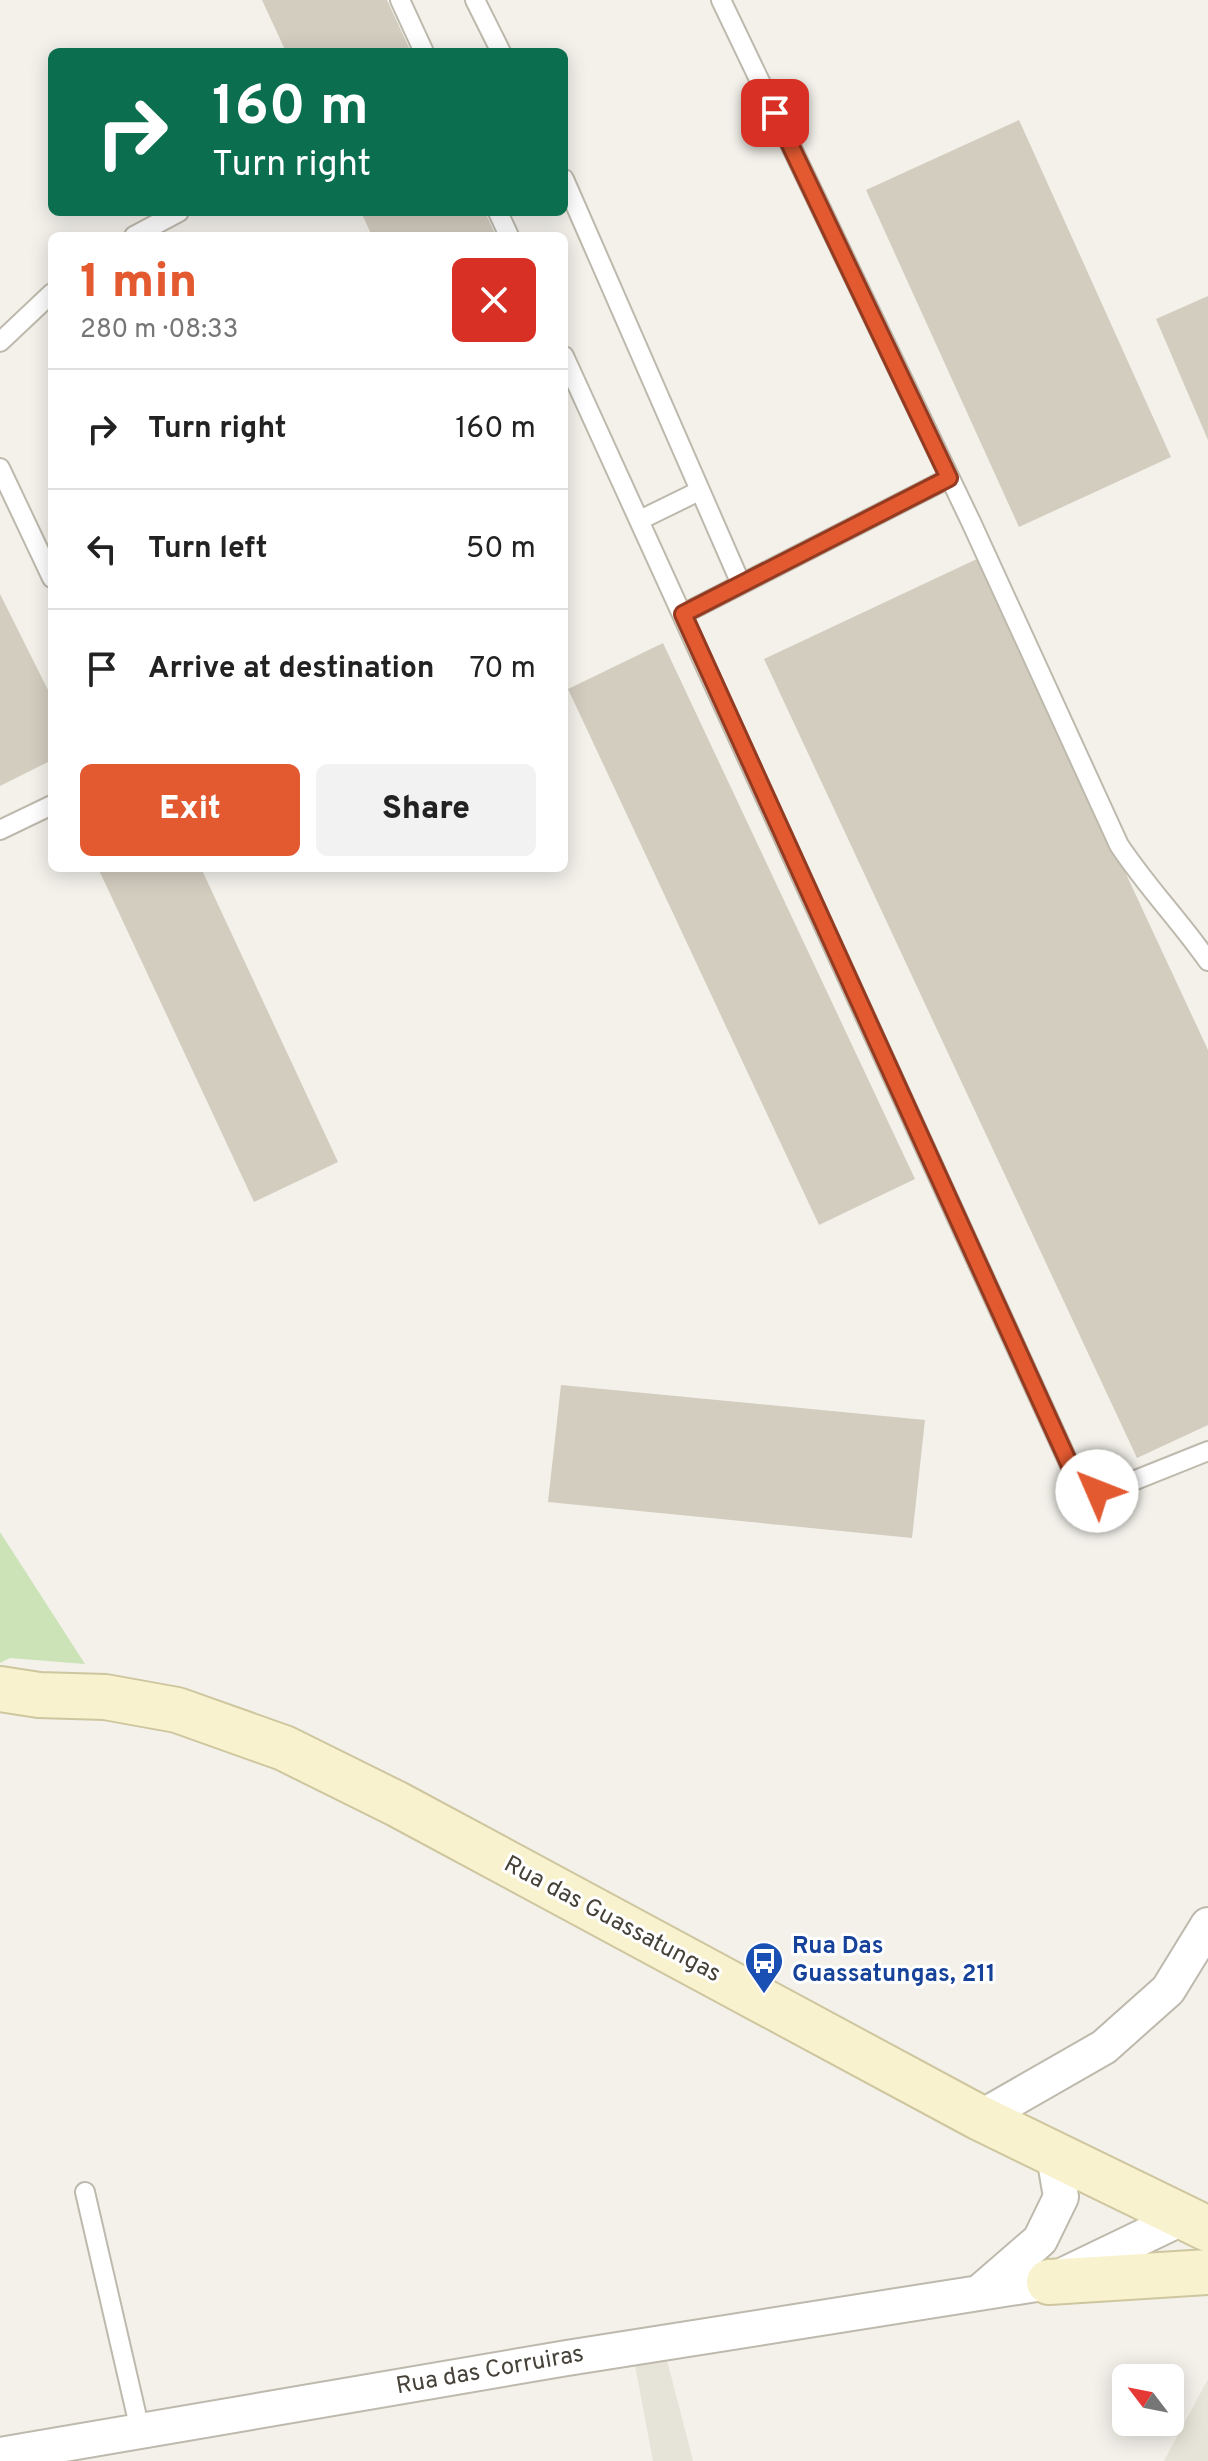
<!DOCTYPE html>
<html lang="en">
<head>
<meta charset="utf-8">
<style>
  body { margin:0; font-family:Overpass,sans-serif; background:#f2f2f2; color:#222; height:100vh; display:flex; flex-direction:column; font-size:30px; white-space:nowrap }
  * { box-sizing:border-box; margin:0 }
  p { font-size:26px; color:#767676 }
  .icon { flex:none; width:44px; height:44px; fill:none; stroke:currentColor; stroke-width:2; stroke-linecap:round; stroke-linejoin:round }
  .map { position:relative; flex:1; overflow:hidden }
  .drawer { position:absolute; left:48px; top:232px; width:520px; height:640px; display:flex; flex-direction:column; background:#fff; border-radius:12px; box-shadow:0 4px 20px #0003 }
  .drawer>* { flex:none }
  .guide { position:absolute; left:48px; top:48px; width:520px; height:168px; border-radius:12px; box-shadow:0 4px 20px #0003; background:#0b6e4f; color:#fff; overflow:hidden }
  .needle { width:52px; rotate:302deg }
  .buttons { position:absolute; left:1112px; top:2364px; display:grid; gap:16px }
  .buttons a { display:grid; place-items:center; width:72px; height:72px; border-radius:12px; background:#fff; box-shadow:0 4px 20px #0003; font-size:40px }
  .pin { position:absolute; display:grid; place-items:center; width:68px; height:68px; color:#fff; margin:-34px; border-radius:16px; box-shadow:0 4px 12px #0006 }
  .me { position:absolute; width:88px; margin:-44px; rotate:314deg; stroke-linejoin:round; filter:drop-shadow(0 0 6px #0008) }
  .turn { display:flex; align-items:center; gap:28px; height:168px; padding:0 32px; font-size:36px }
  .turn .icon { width:104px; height:104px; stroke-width:2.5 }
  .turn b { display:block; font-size:56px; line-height:68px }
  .round { display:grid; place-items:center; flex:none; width:84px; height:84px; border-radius:12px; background:#f2f2f2 }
  .head { display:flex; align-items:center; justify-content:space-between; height:136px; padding:0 32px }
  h1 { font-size:48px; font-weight:800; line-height:60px; color:#e35a31 }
  .action { display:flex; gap:16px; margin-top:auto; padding:16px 32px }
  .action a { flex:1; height:92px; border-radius:12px; background:#e35a31; color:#fff; font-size:32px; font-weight:800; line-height:92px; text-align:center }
  .action a+a { background:#f2f2f2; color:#222 }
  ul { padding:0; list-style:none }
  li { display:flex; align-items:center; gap:24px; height:120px; padding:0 32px; border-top:2px solid #e0e0e0 }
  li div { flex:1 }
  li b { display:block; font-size:30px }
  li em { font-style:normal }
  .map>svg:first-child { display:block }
  .residential { fill:#e6e3d8 }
  .green { fill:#cbe3b7 }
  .building { fill:#d3cdc0 }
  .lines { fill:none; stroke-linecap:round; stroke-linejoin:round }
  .lane-casing { stroke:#beb9ad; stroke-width:22 }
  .street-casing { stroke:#beb9ad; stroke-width:38 }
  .secondary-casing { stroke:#cec69e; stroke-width:48 }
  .lane { stroke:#fff; stroke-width:18 }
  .street { stroke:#fff; stroke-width:34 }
  .secondary { stroke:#f9f2ce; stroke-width:44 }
  .route-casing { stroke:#943a20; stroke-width:20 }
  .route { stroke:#e35a31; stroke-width:14 }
  .labels { text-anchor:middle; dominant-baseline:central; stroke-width:6; stroke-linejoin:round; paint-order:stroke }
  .street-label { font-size:24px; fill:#464239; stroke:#fff }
  .transit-label { font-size:24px; font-weight:bold; fill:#164399; stroke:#fff; text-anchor:start }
</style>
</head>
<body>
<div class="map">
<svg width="1208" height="2461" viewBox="0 0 1208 2461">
  <rect width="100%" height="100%" fill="#f3f1ea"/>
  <!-- residential -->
  <path class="residential" d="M667,2360l26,101h-40l-18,-96z
    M1208,2379v82h-44z"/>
  <!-- green -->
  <path class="green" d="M0,1532l85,132 -75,-6 -10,5z"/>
  <!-- building -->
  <path class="building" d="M262,0h125l24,52h-125z
    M1019,120l152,337 -152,70 -153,-337z
    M361,212h124l11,24h-124z
    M1208,296v144l-52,-121z
    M979,558l229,492v375l-71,33 -373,-799z
    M0,594l52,104v62l-52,26z
    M663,643l252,536 -96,46 -251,-536z
    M98,868h103l137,294 -84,40z
    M561,1385l364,35 -13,118 -364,-36z"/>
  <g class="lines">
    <!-- lane casing -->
    <g class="lane-casing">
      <path id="lane" d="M400,0l24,52
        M475,0l26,52
        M721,0l250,522 148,323c27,41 61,76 89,116
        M564,179l177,405
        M498,212l11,24
        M134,236l45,-24
        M0,342l52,-49
        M564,356l508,1114c13,16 21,22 41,19l95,-38
        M0,468l52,110
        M640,520l59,-29
        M683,614l266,-136
        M0,830l52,-25
        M85,2192l55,238"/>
    </g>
    <!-- street casing -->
    <g class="street-casing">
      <path id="street" d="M980,2118l124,-71 64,-57 40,-65
        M981,2291l59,-51 21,-43 -7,-41
        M0,2455l567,-97 482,-76 135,-65"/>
    </g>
    <!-- secondary casing -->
    <g class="secondary-casing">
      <path id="secondary" d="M0,1689l39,6 66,2 72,13 107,38 113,56 583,314 228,111
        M1049,2282l159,-10"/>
    </g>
    <!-- lane -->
    <use href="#lane" class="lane"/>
    <!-- street -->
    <use href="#street" class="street"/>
    <!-- secondary -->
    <use href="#secondary" class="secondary"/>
  </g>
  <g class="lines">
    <!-- route casing -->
    <g class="route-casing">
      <path id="route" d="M775,113l174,365 -266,136 389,856 11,14 14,7"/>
    </g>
    <!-- route -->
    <use href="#route" class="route"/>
  </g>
  <!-- icons -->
  <defs>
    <g id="bus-pin" transform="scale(2)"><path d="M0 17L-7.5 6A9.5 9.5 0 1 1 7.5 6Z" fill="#1a4fb4" stroke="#fff"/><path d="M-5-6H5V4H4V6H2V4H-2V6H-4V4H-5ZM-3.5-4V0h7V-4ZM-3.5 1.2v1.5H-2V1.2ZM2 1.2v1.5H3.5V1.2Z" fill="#fff"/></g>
  </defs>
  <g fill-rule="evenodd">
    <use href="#bus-pin" x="764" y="1961"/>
  </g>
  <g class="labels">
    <!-- street labels -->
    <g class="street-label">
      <text transform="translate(612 1920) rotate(28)">Rua das Guassatungas</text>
      <text transform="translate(490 2371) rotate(-10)">Rua das Corruiras</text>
    </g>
    <!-- transit labels -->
    <g class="transit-label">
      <text x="792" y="1947">Rua Das<tspan x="792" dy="28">Guassatungas, 211</tspan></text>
    </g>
  </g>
</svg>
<div class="buttons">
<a><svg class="needle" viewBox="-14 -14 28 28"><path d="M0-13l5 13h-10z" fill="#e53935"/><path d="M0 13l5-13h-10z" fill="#767676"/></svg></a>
</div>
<div class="pin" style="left:775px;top:113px;background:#d93025"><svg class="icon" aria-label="arrive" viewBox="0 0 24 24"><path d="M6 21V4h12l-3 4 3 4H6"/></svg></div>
<svg class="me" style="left:1097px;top:1491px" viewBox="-20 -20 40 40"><circle r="19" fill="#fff"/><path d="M0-13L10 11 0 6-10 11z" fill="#e35a31"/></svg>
<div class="guide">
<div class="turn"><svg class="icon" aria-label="right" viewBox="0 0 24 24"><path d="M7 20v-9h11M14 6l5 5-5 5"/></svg><div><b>160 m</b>Turn right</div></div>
</div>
<section class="drawer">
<div class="head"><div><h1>1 min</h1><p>280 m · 08:33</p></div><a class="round" style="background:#d93025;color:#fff"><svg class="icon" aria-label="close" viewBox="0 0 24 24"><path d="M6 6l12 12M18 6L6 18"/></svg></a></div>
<ul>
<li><svg class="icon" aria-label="right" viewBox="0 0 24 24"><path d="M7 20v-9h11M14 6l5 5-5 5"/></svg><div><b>Turn right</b></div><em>160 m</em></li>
<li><svg class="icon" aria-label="left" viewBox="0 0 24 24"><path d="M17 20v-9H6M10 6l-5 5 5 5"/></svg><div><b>Turn left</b></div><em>50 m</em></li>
<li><svg class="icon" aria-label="arrive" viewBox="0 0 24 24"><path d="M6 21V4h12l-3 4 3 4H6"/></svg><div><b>Arrive at destination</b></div><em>70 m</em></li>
</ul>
<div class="action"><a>Exit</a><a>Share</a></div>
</section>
</div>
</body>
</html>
